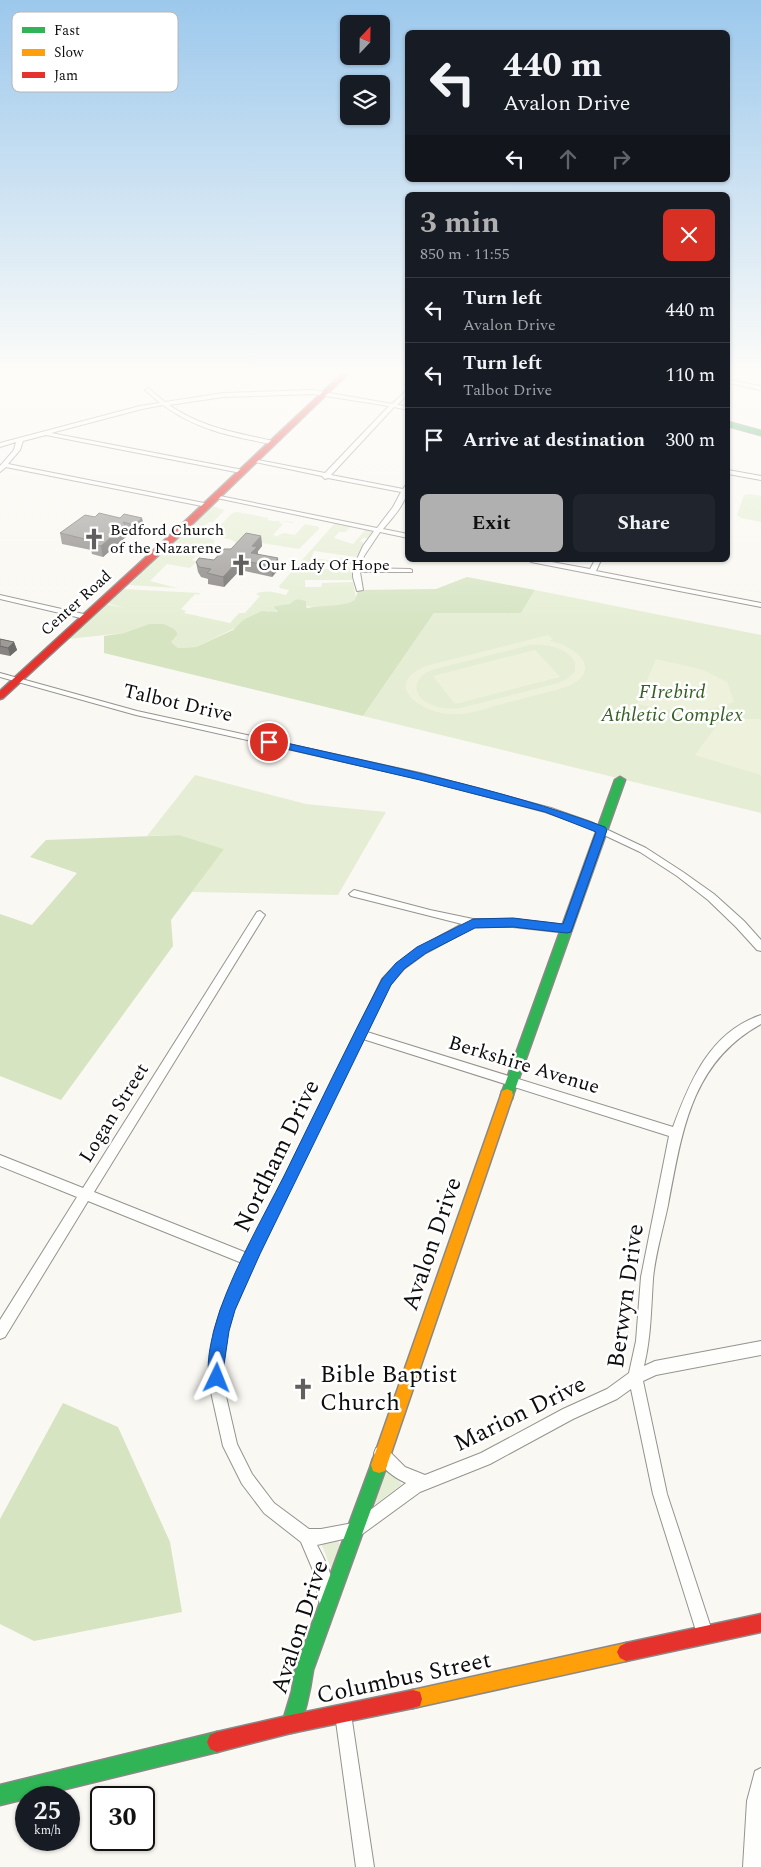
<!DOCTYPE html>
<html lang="en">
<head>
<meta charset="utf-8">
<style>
  body { margin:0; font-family:Spectral,serif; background:#20242c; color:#f1f3f6; height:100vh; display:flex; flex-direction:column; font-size:19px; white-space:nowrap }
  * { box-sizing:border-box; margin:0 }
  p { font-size:16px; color:#9ea1a6 }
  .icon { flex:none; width:28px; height:28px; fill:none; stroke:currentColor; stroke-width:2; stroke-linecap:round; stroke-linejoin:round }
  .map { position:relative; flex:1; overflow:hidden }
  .drawer { position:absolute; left:405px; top:192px; width:325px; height:370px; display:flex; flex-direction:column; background:#171b24; border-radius:8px; box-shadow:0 1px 4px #0004 }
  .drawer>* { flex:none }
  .hud { position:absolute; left:405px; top:30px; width:325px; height:152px; border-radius:8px; box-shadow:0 1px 4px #0004; background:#171b24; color:#f1f3f6; overflow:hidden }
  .needle { width:32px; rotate:22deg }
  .buttons { position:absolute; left:340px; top:15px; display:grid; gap:10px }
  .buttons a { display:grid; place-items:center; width:50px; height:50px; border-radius:8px; background:#171b24; box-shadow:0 1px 4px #0004; font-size:25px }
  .speed { position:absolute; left:15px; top:1786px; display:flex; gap:10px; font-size:25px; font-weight:700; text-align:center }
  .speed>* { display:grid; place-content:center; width:65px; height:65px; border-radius:50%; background:#171b24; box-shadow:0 1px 4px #0004; line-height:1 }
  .speed small { font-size:12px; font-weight:400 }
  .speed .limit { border:2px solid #111; border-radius:8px; background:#fff; color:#111 }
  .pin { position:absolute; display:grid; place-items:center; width:42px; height:42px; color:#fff; margin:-21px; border:2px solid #fff; border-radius:50%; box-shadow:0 1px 5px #0007 }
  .me { position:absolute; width:55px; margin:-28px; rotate:2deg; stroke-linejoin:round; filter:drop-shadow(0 0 4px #0008) }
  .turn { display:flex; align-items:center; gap:18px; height:105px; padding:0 15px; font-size:22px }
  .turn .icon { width:65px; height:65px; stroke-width:2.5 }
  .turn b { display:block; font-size:35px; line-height:42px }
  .lanes { display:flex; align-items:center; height:48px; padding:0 15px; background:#0003; justify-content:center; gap:25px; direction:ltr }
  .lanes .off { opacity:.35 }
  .round { display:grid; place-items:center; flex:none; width:52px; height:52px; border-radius:8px; background:#20242c }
  .headline { display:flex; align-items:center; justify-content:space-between; height:85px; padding:0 15px }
  h1 { font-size:30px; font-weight:700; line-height:38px; color:#b0b0b1 }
  .primary-button { display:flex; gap:10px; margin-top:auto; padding:10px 15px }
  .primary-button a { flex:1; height:58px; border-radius:8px; background:#b0b0b1; color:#111; font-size:20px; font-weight:700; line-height:58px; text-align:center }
  .primary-button a+a { background:#20242c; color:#f1f3f6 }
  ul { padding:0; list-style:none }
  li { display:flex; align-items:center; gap:15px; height:65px; padding:0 15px; border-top:1px solid #363941 }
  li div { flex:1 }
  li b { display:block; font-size:19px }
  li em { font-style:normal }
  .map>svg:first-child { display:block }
  .green { fill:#e5eed4 }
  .forest { fill:#d6e4c2 }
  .pitch { fill:#eef2dd; fill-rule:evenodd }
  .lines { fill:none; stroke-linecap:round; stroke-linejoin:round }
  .street-casing { stroke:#949390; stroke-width:2 }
  .fast-casing { stroke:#8a8987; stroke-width:3 }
  .slow-casing { stroke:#8a8987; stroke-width:3 }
  .jam-casing { stroke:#8a8987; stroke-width:3 }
  .street { fill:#fefefd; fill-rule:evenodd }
  .fast { fill:#30b455; fill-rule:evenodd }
  .slow { fill:#ff9f0a; fill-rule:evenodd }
  .jam { fill:#e5322d; fill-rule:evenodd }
  .wall { fill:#878482 }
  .shaded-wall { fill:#6e6c6a }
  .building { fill:#9d9a97; stroke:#6e6c6a }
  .route { fill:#1a73e8; stroke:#114b97 }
  .labels { text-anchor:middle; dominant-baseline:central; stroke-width:5; stroke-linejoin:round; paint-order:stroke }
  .far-poi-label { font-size:16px; fill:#0d0d0d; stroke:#fff; text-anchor:start }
  .far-street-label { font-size:16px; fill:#0d0d0d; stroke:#fff }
  .park-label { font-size:20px; font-style:italic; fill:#345f23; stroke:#fff }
  .street-label { font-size:20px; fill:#0d0d0d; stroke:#fff }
  .near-street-label { font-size:24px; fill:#0d0d0d; stroke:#fff }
  .near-poi-label { font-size:24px; fill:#0d0d0d; stroke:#fff; text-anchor:start }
  .key { fill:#fff; stroke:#b6b6b6; stroke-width:1 }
  .key-label { font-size:14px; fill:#0d0d0d }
</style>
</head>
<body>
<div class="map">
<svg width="761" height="1867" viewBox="0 0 761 1867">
  <rect width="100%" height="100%" fill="#faf8f2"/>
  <!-- green -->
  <path class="green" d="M750,494l11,2v26l-20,-4 -4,-3 7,-20z
    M212,506l13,4 -12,12h-4l-9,8 6,2 -1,5 9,3 1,2 -10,10 -4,-1 -9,9 4,2 -6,6 -23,-4 -17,17 27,7 -48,-3z
    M237,512l32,6 -2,2c9,2 17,0 27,2l-1,1 -12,-2 -2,2 4,1 -10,11 4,1 7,-3 11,2 10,-11 14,3v2l-20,20 -49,-8 -13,3 -5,-4 -21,-5 21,-22z
    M335,523l16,3 -5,6h-7l-5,6 19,6 13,-15 6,3 -4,6h-5l-3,3 4,2 -8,14 -42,-6 -3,7 25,3 2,-3 16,2 -1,5 -36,-2 -8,5 2,1h20l3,-3 18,2v12h-47v7h16l1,-4 31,-1 3,16c-19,17 -58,4 -81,8l4,5 -8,2 -3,-2 -25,9 -6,7 -41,20 -18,1 -7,-6 7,-8 -29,-10 -25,9 -56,6 37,-35 21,4 -20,-5 17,-14 76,4 1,2 -5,-1 -14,15 5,2 -2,2 46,10 9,-10h6l15,-17 -4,-2c9,-5 20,-1 30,1l3,-5 -9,-2 -1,-2z
    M535,590l226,45v178l-398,-97 71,-103h87z
    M195,775l111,29 80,8 -48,83 -146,-3 31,-43 -44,-14 -32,1z
    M384,1467l18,17 -29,22z
    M334,1539l5,3 1,4 -9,22 -10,-25z"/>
  <!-- forest -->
  <path class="forest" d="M467,577l68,13 -14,23h-87l-71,103 -259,-63v-17l20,-3 25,-9h15l10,5 4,5 -7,8 7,6 18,-1 37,-17 10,-10 19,-9 15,1 1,-1 -4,-3 1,-2 15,-2c5,-6 9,-5 16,-3v6l2,1c10,-3 44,0 48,-11 1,-2 1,-5 3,-7l77,-1z
    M179,835l45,14 -53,71 2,26 -112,154 -61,-24v-162l32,11 45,-52 -47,-16 16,-17z
    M63,1403l55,24 52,115 12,70 -148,29 -34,-17v-105z"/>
  <!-- pitch -->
  <path class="pitch" d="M548,635l5,4 -4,2c24,4 56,27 20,45 -22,7 -45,12 -67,18 -15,4 -30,10 -46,10 -31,2 -77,-28 -30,-48zM530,645c17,-1 36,2 45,17v10l-8,7 -8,4 -98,25c-9,1 -18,1 -27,-2 -22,-8 -24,-26 -3,-36z
    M535,650l25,27 -105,27 -22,-28z
    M656,659l47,11 24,12 7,20c-41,15 -56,10 -97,2z
    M729,719h32v56l-66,-20 23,-31z"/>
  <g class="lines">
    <!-- street casing -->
    <g class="street-casing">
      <path id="street" d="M728,380l33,6v4l-33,-7z
        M148,388l17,14 58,-9 90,-3 79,14 16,-15v5l-11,11 11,1v4l-14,-3 -63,68 72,14 2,-3 3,-1c0,17 -15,32 -25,44l25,5v4l-28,-6 -16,24 -4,12 50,1 2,1v2h-52l3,18 -6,1 -4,-14v-5l-1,-2 11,-24 11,-15 -162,-34 3,-2 162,33 16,-21 8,-15 -73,-14 -3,1 -3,-3 -72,-15 3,-2 72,14 64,-67 -76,-12 -90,3 -54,8c34,23 65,27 104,36v2l-2,1c-41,-8 -74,-14 -108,-39l-21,4 -91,24 192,37 1,1 -3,2 -195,-38 -23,6 -3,9 -12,14 201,40 1,1 -3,2 -201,-40 -6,5v-6l14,-16 2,-8 -16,5v-4l140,-37 20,-3 -14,-12 -1,-1z
        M728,470l33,6v4l-33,-6z
        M528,560h13l49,9 5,-9h6l-5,11 165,32v4l-230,-45z
        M0,595l88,20 1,2 -4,2 -85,-20z
        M0,673l137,38 283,62 131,35 40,14 55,26 37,24 31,22 30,27 17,19v11l-4,-1 -21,-23 -28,-27 -31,-24 -37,-24 -55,-26 -40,-14 -125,-33 -284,-64 -136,-38z
        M354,890l76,20 43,9h40l54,6 5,4 -5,4 -54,-6h-39l-48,26 -22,16 -14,16 -23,47 306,95c17,-46 37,-95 88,-112v9c-71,39 -79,109 -93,181 -5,24 -13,50 -15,74 -2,30 -2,58 -9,87l11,-5 106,-20v14l-105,20 -13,6 24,113 46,140 -2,6 -6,2 -6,-2 -2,-6 -44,-140 -22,-105 -14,10 -44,20 -83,45 -70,28 -59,43 -44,10c8,16 22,40 15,59l-6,2 -6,-2 -2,-6 -3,-23 -14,-33 -37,-29 -22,-29 -19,-38 -12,-54 -2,-27 5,-34 7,-22 21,-46 -154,-62 -83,136 -5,2v-19l77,-123 -77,-31v-11l83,33 174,-276 3,-1 5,4 -2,3 -169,274 153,61 135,-274c24,-27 49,-38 80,-55l-111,-28 -2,-2zM363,1039l306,97 -28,141 -5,64 -7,32 -22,16 -44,20 -82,44 -56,22 -20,-8 -19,-19 -5,-2 -5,2 -2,5c6,14 19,24 32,30l-53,40 -32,6h-12l-35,-26 -22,-29 -15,-30 -12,-52 -2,-27 5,-34 6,-21 25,-57z
        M343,1706l6,2 2,6 23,153h-18l-21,-153 2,-6z
        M761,1768v99h-18l4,-66 8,-30z"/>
    </g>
    <!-- fast casing -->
    <g class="fast-casing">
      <path id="fast" d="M728,422l33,9v4l-33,-9z
        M620,777l5,3 -112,315 -1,4 -5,2 -5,-2 -1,-4 114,-315z
        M379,1457l6,2 2,6 -74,205c-3,21 -7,41 -15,61l-7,2 -7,-2 -2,-7 10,-33 3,-21 76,-205 2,-6z
        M217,1732l7,3 3,7 -3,7 -7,3 -217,53v-20z"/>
    </g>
    <!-- slow casing -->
    <g class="slow-casing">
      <path id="slow" d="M507,1089l5,2 1,4 -126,370 -2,6 -6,2 -6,-2 -2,-6 130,-370 1,-4z
        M626,1643l6,3 3,6 -3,6 -6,3 -213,47 -7,-2 -2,-7 2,-7 7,-2z"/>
    </g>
    <!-- jam casing -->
    <g class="jam-casing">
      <path id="jam" d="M346,370h6l-165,159 -184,169 -3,1v-8l181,-166z
        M761,1614v18l-135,29 -6,-3 -3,-6 3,-6 6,-3z
        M413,1690l7,2 2,7 -2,7 -7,2 -122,25 -74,19 -7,-3 -3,-7 3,-7 7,-3 74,-17z"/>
    </g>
    <!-- street -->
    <use href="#street" class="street"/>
    <!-- fast -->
    <use href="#fast" class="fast"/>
    <!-- slow -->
    <use href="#slow" class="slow"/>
    <!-- jam -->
    <use href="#jam" class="jam"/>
  </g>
  <!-- wall -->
  <path class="wall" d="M95,517l25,1h22l2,10 -8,7 -10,-2 1,3 -24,21 -11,-3 -1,-4 -29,-6 -2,-11z
    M261,536l1,10 -4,5v3l21,15 -7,8 -32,-7 -16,17 -16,-3v-5l-7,-2 -3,-5 -2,-10 18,-2 17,-11z
    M0,639l14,3 3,8 -7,6 -10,-2z"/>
  <!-- shaded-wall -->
  <path class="shaded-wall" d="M142,518l2,10 -8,7 -2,-10z
    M125,525l2,11 -24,21 -2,-11z
    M261,536l1,10 -4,5v6l-6,6 -1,-10 1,-7z
    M278,558l1,11 -7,8 -1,-11z
    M239,560l1,10 -16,17 -1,-10z
    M14,642l3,8 -7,6 -2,-8z"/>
  <!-- building -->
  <path class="building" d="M99,513l21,5 4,-4 18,4 -8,7 -11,-3 2,3 -24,21 -12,-2 4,-3 -33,-8 25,-18 10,2z
    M246,533l15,3 -9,10 5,1 -6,6 27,5 -7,8 -32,-6 -16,17 -16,-4 4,-4 -12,-2 -3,-5 3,-4 15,2 10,-11h7z
    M0,639l14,3 -6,6 -8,-2z"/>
  <!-- sky -->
  <linearGradient id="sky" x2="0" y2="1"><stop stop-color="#9cc8ec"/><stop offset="0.59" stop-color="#fdfcf9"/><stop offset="1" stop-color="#fdfcf9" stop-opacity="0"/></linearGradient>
  <rect width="761" height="631" fill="url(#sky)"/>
  <!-- route -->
  <path class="route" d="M269,739c113,26 228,48 336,88l2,3 -36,102 -4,1 -54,-6 -38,1 -49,25 -22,16 -13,16 -131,269 -25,56 -6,21 -5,34 1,13 -3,6 -5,2 -6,-2c-8,-19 3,-55 9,-74 16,-45 42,-91 64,-134 32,-65 64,-132 98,-197l14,-16 21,-16 56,-28 40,-1 50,6 33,-92 -51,-20 -125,-32 -155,-36v-4z"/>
  <!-- icons -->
  <defs>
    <g id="church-bare" transform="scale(1.725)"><path d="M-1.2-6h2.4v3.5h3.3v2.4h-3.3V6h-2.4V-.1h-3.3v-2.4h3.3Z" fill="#605f5d" stroke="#fff" stroke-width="2.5" paint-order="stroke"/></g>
  </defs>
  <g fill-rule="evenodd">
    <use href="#church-bare" x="94" y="539"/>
    <use href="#church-bare" x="241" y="565"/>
    <use href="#church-bare" x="303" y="1389"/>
  </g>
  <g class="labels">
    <!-- far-poi labels -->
    <g class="far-poi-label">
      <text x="110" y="530">Bedford Church<tspan x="110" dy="18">of the Nazarene</tspan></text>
      <text x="258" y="565">Our Lady Of Hope</text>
    </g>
    <!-- far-street labels -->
    <g class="far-street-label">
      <text transform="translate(76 603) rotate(-42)">Center Road</text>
    </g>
    <!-- park labels -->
    <g class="park-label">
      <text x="672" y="692">FIrebird<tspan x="672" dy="23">Athletic Complex</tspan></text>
    </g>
    <!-- street labels -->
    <g class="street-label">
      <text transform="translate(178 703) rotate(13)">Talbot Drive</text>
      <text transform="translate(524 1065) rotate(17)">Berkshire Avenue</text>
      <text transform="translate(114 1113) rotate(-58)">Logan Street</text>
    </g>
    <!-- near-street labels -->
    <g class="near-street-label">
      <text transform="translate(277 1156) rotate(-64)">Nordham Drive</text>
      <text transform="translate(432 1244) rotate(-71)">Avalon Drive</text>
      <text transform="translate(626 1296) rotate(-82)">Berwyn Drive</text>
      <text transform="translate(520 1414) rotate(-26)">Marion Drive</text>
      <text transform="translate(300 1627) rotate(-72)">Avalon Drive</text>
      <text transform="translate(404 1678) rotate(-12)">Columbus Street</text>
    </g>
    <!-- near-poi labels -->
    <g class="near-poi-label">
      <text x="320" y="1375">Bible Baptist<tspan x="320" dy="28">Church</tspan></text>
    </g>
  </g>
  <!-- legend -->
  <rect x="12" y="12" width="166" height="80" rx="8" class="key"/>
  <rect x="22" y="27" width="23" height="6" fill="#30b455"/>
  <rect x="22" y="49" width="23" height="7" fill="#ff9f0a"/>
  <rect x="22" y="72" width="23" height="6" fill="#e5322d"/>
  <g class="key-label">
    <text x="54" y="35">Fast</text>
    <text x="54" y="57">Slow</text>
    <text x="54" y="80">Jam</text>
  </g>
</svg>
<div class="buttons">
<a><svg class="needle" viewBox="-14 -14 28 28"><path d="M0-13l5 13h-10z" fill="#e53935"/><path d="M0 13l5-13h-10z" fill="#9ea1a6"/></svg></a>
<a><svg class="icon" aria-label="layers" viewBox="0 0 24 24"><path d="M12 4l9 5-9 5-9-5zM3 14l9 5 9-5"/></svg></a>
</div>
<div class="speed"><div>25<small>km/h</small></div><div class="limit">30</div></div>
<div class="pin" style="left:269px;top:742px;background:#d93025"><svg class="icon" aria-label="arrive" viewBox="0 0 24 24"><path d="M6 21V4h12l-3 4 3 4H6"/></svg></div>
<svg class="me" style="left:217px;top:1378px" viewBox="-20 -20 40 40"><path d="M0-17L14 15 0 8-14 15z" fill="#1a73e8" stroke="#fff" stroke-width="4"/></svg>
<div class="hud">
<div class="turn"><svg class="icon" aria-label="left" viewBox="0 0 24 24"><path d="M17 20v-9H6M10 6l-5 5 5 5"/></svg><div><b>440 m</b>Avalon Drive</div></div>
<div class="lanes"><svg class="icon" aria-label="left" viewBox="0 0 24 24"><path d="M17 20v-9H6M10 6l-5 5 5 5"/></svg><svg class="icon off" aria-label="ahead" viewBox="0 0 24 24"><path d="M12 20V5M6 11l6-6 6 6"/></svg><svg class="icon off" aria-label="right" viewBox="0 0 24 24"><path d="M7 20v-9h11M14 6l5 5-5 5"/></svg></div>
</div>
<section class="drawer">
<div class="headline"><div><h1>3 min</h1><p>850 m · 11:55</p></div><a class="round" style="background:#d93025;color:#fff"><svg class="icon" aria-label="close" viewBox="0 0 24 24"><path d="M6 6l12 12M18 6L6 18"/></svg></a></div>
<ul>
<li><svg class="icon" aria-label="left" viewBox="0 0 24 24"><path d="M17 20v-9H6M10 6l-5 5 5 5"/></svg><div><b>Turn left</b><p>Avalon Drive</p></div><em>440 m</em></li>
<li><svg class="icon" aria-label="left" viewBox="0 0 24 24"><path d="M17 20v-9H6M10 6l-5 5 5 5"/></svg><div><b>Turn left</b><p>Talbot Drive</p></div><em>110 m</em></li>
<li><svg class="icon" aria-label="arrive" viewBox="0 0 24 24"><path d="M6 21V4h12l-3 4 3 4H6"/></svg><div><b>Arrive at destination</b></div><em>300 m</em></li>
</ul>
<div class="primary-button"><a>Exit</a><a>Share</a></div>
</section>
</div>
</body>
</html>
